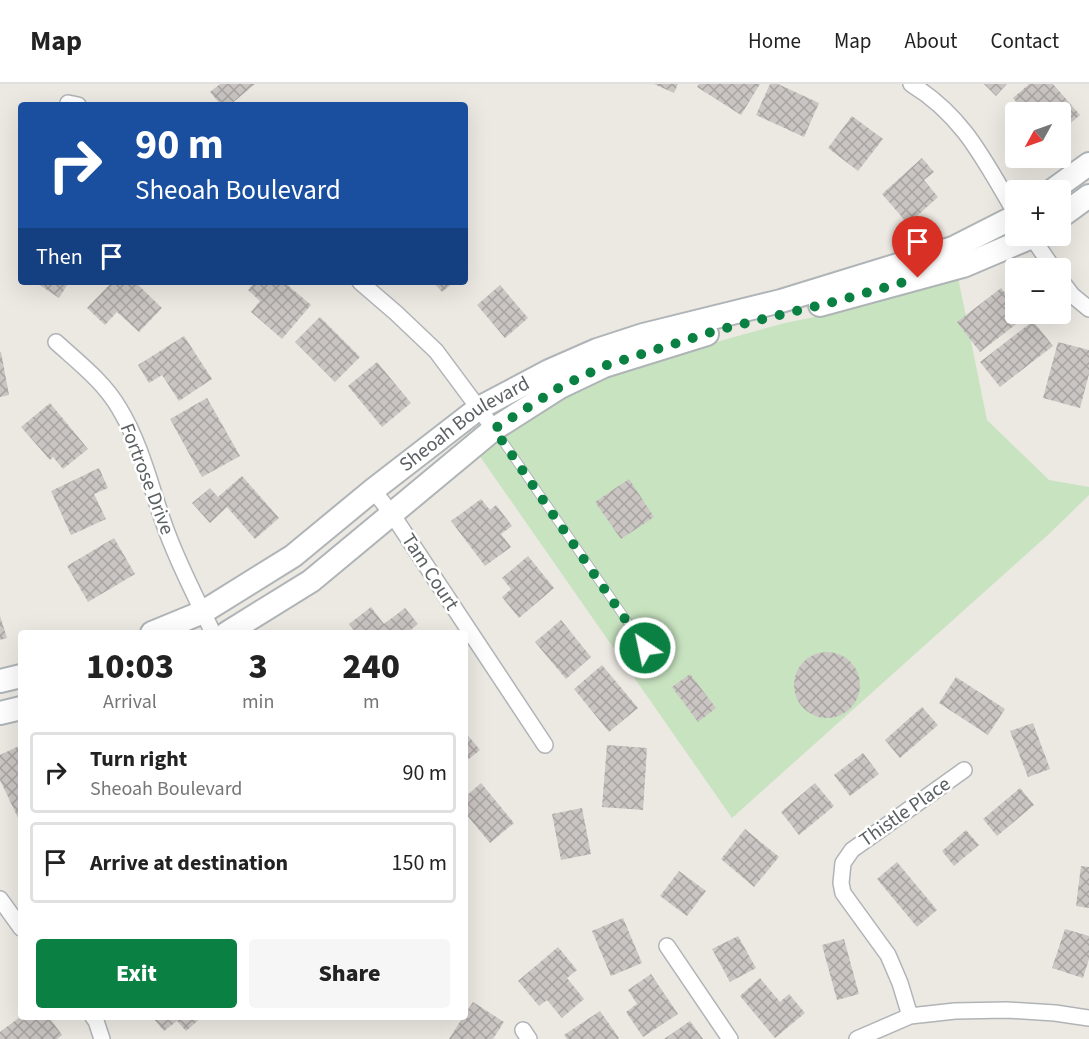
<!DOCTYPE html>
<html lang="en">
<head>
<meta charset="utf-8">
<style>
  body { margin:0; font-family:"Source Sans 3",sans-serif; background:#f6f6f6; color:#222; height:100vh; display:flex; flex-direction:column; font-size:22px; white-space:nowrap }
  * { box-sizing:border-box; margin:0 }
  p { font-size:20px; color:#767676 }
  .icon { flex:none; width:33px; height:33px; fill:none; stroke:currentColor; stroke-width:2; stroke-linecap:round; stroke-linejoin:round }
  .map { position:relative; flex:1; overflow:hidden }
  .details { position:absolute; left:18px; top:546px; width:450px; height:390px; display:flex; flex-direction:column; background:#fff; border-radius:6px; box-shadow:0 6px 24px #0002 }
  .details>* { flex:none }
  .banner { position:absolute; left:18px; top:18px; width:450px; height:183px; border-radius:6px; box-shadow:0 6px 24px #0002; background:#1a4fa0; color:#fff; overflow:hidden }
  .needle { width:39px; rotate:230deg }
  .tools { position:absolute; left:1005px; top:18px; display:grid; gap:12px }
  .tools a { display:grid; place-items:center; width:66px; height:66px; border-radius:6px; background:#fff; box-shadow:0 6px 24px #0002; font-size:30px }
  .pin { position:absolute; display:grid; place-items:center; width:51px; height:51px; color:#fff; margin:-62px -26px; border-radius:50% 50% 50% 0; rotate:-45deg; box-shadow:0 0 6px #0007 }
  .pin .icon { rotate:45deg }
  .me { position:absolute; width:66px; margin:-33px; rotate:326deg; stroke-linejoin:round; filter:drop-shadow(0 0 4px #0008) }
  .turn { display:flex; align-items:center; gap:21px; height:126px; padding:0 18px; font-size:27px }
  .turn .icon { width:78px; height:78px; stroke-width:2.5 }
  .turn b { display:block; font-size:42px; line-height:51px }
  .then { display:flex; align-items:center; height:57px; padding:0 18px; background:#0003; gap:12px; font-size:22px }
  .eta { display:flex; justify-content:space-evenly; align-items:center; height:102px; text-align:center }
  .eta b { font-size:36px; font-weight:800; line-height:42px }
  .cta { display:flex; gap:12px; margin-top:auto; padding:12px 18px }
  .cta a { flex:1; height:69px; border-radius:6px; background:#0b8043; color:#fff; font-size:24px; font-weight:800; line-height:69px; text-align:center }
  .cta a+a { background:#f6f6f6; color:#222 }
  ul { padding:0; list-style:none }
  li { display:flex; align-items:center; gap:18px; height:81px; margin:0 12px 9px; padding:0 6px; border:3px solid #e0e0e0; border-radius:6px }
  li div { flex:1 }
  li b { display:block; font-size:22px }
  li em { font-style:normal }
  header { display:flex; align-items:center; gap:36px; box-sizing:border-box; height:84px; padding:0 30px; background:#fff; border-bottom:2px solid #e0e0e0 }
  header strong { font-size:28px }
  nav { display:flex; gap:33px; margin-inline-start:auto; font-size:21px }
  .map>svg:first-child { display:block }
  .park { fill:#c8e3c0 }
  .building { fill:url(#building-cross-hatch) }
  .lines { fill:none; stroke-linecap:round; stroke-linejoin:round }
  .lane-casing { stroke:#b0b4b7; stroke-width:10 }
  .street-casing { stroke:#b0b4b7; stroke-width:18 }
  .secondary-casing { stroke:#afb4b7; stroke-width:26 }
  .lane { stroke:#fff; stroke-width:8 }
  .street { stroke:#fff; stroke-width:15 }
  .secondary { stroke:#fff; stroke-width:22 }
  .route { stroke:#0b8043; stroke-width:10; stroke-dasharray:0 18 }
  .labels { text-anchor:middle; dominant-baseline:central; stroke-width:5; stroke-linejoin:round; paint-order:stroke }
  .street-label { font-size:20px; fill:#5b6062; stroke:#fff }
</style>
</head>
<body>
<header>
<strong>Map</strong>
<nav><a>Home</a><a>Map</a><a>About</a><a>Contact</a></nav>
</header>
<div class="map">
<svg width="1089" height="955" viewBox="0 0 1089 955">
  <defs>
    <pattern id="building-cross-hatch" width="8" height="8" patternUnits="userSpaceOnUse" patternTransform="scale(1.5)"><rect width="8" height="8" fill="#cac5c2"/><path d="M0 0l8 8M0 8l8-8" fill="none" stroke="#a7a3a1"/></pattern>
  </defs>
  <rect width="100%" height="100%" fill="#ece8e2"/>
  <!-- park -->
  <path class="park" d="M950,154l37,182 62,60 40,7v8l-40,39 -317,284 -253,-363 21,-18 65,-40 42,-21 33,-9 80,-26 65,-18 49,-10z"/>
  <!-- building -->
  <path class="building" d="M220,0h35l-25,21h-9l-11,-13z
    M654,0h24l-4,9z
    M699,0h61l-19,31 -44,-28z
    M770,0h8l41,19 -15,34 -48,-22z
    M984,0h23l-11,12z
    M1029,0h24l27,31 -20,17v-20h-35l-12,-14z
    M852,32l31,23 -25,32 -30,-23z
    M922,74l12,14 -10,8 14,17 -30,27 -26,-30z
    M35,198h34l-10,16z
    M112,198h23l27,26 -23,24 -22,-20 -12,13 -18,-17z
    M255,198h29l27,23 -29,34 -31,-27 9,-11 -12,-11z
    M433,198h21l-12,10z
    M500,201l28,33 -23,20 -28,-33z
    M1001,204l15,19v7h5l3,4 -44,34 -23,-30z
    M320,233l40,40 -25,25 -40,-40z
    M1033,237l20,25 -53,41 -20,-25z
    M184,252l28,43 -33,22 -17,-26 -13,8 -11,-18z
    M1058,258l31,8v24l-9,34 -37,-10z
    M0,268h1l8,43 -9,2z
    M377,278l34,41 -29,24 -34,-41z
    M207,314l33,58 -38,21 -32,-58z
    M50,319l38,46 -25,20 -10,-12 -3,3 -29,-33z
    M99,384l9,20 -14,6 12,25 -35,16 -20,-44z
    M242,392l37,42 -24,21 -28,-32 -17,16 -18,-20 18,-15 8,9z
    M629,395l25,38 -33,22 -26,-37z
    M481,415l9,11 6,-5 16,21 -11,8 10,13 -26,19 -34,-45z
    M114,454l21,36 -47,28 -21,-36z
    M528,472l26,32 -35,30 -17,-21 9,-8 -9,-11z
    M371,523l13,17 21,-16 13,16 -11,9h-51l-7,-9z
    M0,532l7,22 -7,2z
    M561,536l30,37 -25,22 -31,-37z
    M794 601a33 33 0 1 1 66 0a33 33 0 1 1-66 0Z
    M602,581l36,43 -29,24 -35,-43z
    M690,590l26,34 -18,14 -26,-35z
    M956,593l49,32 -17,26 -49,-32z
    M922,623l16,18 -38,33 -15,-18z
    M1033,639l17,46 -22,8 -18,-46z
    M465,648l15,18 -15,12z
    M21,661v74l-2,1 -19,-40v-25z
    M607,661l40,3 -4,62 -41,-3z
    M863,669l16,21 -29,22 -16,-21z
    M481,699l33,40 -24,20 -25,-30v-16z
    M815,699l19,23 -35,29 -18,-23z
    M1020,704l14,17 -37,31 -14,-17z
    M582,724l9,46 -30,6 -9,-46z
    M745,745l34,28 -25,30 -33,-28z
    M966,746l13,15 -25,21 -12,-15z
    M897,778l40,48 -20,17 -40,-48z
    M1081,782l8,1v41l-13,-2z
    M679,787l27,20 -19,25 -27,-20z
    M623,834l19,45 -31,13 -19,-45z
    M1065,845l24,7v23l-6,19 -31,-10z
    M738,852l18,32 -26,14 -18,-33z
    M844,855l15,55 -22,6 -15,-55z
    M558,863l19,23 -10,8 17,21 -22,19 -15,-18 -8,6 -21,-25z
    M651,890l27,40 -35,23 -17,-25 11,-8 -9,-14z
    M760,894l20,24 9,-8 16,19 -30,25 -35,-42z
    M473,918l31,20 -11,17h-44l14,-22h2v-3z
    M600,927l19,27 -2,1h-50l-3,-4z
    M20,933h29l13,18 -5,4h-57v-7z
    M152,933h50l-16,14 -9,-10 -13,10z
    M690,937l13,18h-39z"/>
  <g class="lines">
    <!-- lane casing -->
    <g class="lane-casing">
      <path id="lane" d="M495,346l150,217"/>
    </g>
    <!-- street casing -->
    <g class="street-casing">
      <path id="street" d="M911,0c53,32 74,78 105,130
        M68,19l10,2
        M1031,152l22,32
        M1060,195l12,16 17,14
        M360,198l36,31 40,38 58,78
        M56,258c22,20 48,40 63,66 22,36 31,77 45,116 13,38 32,73 49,109
        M373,406l19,24 153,231
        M0,815l21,29
        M667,862l63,93
        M910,932l-10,-33 -12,-28 -45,-62 -2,-10 2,-20 9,-13 112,-80
        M93,933l3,4 6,18
        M523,946l6,9
        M857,955l53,-23 45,-5 52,-1 48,3 34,5"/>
    </g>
    <!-- secondary casing -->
    <g class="secondary-casing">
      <g id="secondary">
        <path d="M1053,106l36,-26"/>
        <path d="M1060,133l29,-21"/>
        <path d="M820,221l143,-39 71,-30"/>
        <path id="s1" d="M152,549l51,-21 90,-56 80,-66 106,-82 70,-37 48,-21 46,-15 138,-34 172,-53 63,-32"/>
        <path d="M227,549l84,-52 183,-152 66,-42 44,-21 103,-32"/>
        <path d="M0,597l21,-5"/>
        <path d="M0,629l21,-5"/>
      </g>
    </g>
    <!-- lane -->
    <use href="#lane" class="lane"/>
    <!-- street -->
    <use href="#street" class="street"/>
    <!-- secondary -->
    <use href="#secondary" class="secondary"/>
  </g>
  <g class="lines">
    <!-- route -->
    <path class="route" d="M645,564l-151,-219 66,-42 44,-21 114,-36 123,-30 77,-22"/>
  </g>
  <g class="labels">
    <!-- street labels -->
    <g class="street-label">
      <text stroke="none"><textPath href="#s1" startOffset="378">Sheoah Boulevard</textPath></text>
      <text transform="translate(147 395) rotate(69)">Fortrose Drive</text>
      <text transform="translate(430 488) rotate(57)">Tam Court</text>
      <text transform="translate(905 728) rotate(-35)">Thistle Place</text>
    </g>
  </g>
</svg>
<div class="tools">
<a><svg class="needle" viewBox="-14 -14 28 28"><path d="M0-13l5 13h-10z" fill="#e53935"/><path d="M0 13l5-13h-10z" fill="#767676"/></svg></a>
<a>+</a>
<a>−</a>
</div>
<div class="pin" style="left:918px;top:194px;background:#d93025"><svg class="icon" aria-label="arrive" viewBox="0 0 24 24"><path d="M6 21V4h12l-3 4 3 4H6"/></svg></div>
<svg class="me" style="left:645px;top:564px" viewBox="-20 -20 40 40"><circle r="17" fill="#0b8043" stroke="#fff" stroke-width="3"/><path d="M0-11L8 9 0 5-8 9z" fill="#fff"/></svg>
<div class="banner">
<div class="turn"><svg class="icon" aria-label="right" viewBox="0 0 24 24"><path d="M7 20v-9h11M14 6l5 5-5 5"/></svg><div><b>90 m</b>Sheoah Boulevard</div></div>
<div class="then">Then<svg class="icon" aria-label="arrive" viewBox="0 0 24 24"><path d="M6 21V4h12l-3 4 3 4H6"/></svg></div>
</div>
<section class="details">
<div class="eta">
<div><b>10:03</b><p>Arrival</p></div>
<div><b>3</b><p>min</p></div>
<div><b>240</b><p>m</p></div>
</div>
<ul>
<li><svg class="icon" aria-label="right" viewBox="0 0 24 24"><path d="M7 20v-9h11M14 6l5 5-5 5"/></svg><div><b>Turn right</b><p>Sheoah Boulevard</p></div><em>90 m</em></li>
<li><svg class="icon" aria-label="arrive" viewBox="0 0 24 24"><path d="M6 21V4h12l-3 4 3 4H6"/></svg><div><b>Arrive at destination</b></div><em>150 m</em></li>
</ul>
<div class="cta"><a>Exit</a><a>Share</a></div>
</section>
</div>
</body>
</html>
